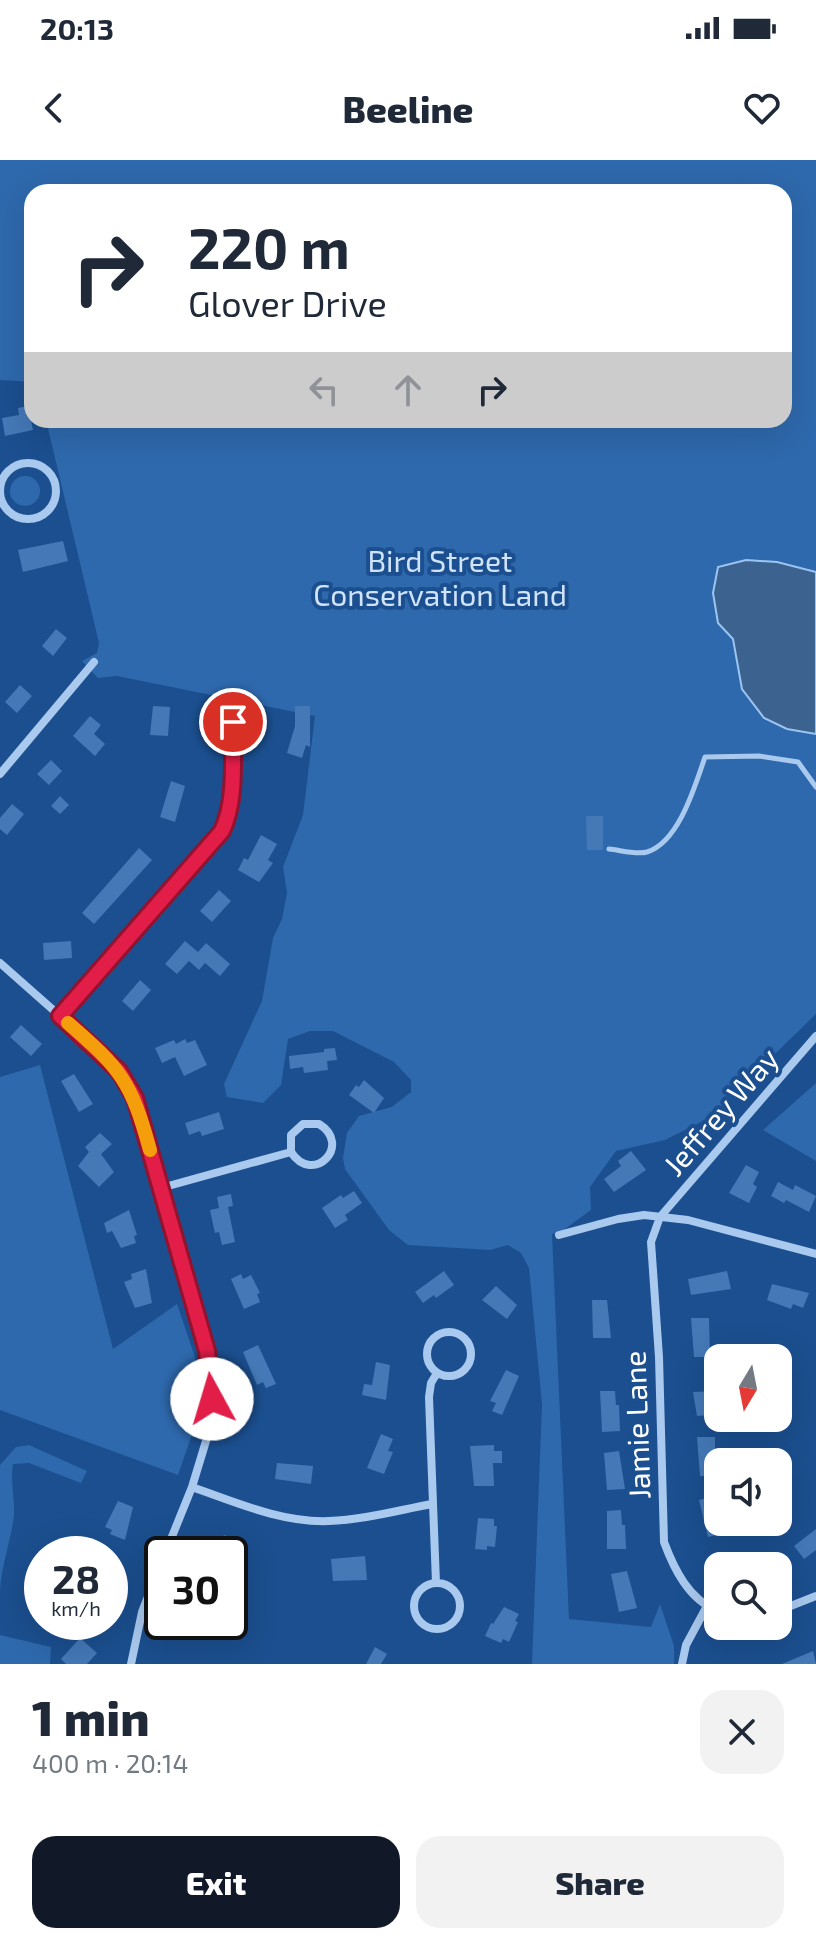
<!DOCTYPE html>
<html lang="en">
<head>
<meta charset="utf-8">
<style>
  body { margin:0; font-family:"Exo 2",sans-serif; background:#f2f2f3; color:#1f2937; height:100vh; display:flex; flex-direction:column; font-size:30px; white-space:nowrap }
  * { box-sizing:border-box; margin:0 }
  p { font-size:26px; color:#747a83 }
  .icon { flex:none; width:44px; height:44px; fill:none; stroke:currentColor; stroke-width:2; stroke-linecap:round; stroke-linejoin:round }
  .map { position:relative; height:1504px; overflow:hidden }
  .panel { display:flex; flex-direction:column; background:#fff; flex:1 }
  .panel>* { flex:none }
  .guide { position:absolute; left:24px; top:24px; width:768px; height:244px; border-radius:24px; box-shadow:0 8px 32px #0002; background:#fff; color:#1f2937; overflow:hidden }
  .needle { width:52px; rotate:190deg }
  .buttons { position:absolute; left:704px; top:1184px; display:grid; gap:16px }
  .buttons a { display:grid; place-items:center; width:88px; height:88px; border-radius:16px; background:#fff; box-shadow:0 8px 32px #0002; font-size:40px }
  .speed { position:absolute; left:24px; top:1376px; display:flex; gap:16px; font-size:40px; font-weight:700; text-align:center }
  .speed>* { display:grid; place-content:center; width:104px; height:104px; border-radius:50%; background:#fff; box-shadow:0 8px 32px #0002; line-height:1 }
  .speed small { font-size:20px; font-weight:400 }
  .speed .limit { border:4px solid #111; border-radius:12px; background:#fff; color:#111 }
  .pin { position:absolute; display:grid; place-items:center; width:68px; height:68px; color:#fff; margin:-34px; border:4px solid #fff; border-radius:50%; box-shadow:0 2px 8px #0007 }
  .me { position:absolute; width:88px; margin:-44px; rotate:354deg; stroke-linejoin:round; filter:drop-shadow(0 0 6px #0008) }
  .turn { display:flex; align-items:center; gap:28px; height:168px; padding:0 32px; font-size:36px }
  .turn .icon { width:104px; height:104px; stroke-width:2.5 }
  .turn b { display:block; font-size:56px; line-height:68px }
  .lanes { display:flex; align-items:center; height:76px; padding:0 32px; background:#0003; justify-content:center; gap:40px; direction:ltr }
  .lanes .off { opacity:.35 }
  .round { display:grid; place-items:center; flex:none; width:84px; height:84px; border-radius:24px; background:#f2f2f3 }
  .summary { display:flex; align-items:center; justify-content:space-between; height:136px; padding:0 32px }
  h1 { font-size:48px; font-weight:800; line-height:60px }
  .cta { display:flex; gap:16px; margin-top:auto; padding:16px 32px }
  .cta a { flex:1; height:92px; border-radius:24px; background:#111827; color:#fff; font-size:32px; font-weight:800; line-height:92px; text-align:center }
  .cta a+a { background:#f2f2f3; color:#1f2937 }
  .status { display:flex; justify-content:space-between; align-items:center; height:56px; padding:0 40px; background:#fff; direction:ltr }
  .status svg { height:22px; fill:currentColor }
  header { display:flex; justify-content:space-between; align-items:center; height:104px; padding:0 32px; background:#fff; font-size:36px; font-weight:800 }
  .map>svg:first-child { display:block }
  .green { fill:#2e69ad }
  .water { fill:#3c6290; stroke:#9cc4f0; stroke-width:2 }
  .building { fill:#4478b7 }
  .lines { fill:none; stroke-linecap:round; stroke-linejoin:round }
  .service { stroke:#a9c9ee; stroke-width:5 }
  .minor { stroke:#a9c9ee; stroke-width:8 }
  .route-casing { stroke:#92132f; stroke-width:20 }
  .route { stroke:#e11d48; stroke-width:14 }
  .slow { stroke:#f59e0b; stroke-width:14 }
  .labels { text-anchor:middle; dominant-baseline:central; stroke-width:8; stroke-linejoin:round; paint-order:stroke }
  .park-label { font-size:30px; fill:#cfe3fa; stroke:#1b4f8f }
  .street-label { font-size:30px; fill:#fff; stroke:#1b4f8f }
</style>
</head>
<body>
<div class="status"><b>20:13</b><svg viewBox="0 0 49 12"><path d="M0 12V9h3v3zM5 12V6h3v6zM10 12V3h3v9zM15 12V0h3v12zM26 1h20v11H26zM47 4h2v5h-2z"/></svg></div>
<header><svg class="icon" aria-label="back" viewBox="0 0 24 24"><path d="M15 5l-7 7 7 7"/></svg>Beeline<svg class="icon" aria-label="heart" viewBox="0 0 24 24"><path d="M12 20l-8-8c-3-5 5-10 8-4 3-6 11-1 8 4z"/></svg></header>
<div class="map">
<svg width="816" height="1504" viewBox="0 0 816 1504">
  <rect width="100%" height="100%" fill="#1b4f8f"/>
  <!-- green -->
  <path class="green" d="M0,0h816v854l-107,104 -44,22 -49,11 -26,36 1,23 -29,21 -10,3 17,385 82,8 9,-23 14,42v18h-142l10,-260 -13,-136 -8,-15 -13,-8 -18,5 -82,-5 -19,-15 -44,-61 -2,-11 4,-25 12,-17 33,-9 19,-15v-12l-17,-18 -61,-31h-23l-22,8 -7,46 -18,18 -36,-6 -3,-13 38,-83 11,-63 9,-19 5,-26 -4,-26 20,-52 12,-99 -198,-40 -19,2 -16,-17 15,-8 2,-10 -53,-223h738v-228h-752v190l-32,-2z
    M10 331a15 15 0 1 1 30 0a15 15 0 1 1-30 0Z
    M40,905l73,284 64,-45 18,53 1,66 -18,52 -178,-65v-333z
    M816,923v78l-53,-31z
    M29,1285l58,26 -6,12 -52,-20 -16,1c-3,17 2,34 1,51 -3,26 -13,51 -14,77v-127l16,-18z
    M0,1475l51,12 -1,17h-50z"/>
  <!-- water -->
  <path class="water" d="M746,400l31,2 39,10v162l-29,-5 -23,-11 -22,-29 -9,-50 -15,-16 -5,-30 5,-26z"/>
  <!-- building -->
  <path class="building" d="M28,246l5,24 -28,6 -3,-18 17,-3 -1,-7z
    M63,381l5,20 -45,11 -5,-22z
    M56,469l11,9 -14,18 -11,-10z
    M20,525l12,11 -15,17 -12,-11z
    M153,546l17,1 -2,29 -18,-1z
    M295,546h15v41l-4,-2 -4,13 -15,-5 8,-27z
    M90,556l11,9 -7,9 11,10 -10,12 -22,-20z
    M51,600l11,11 -13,14 -12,-11z
    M171,621l14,5 -10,36 -15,-5z
    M60,636l9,9 -9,9 -9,-8z
    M12,644l12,10 -17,21 -7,-6v-11z
    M586,656h17v34h-16z
    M261,675l16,9 -9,16 5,3 -14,19 -21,-12 6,-12 4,2z
    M139,688l13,12 -58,64 -12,-11z
    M219,730l12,11 -19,21 -12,-11z
    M71,781l1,17 -28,2 -1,-17z
    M185,781l13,11 8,-9 24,21 -10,12 -15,-13 -6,7 -10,-9 -12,13 -12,-10z
    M140,820l11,10 -18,21 -11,-10z
    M21,865l21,19 -11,12 -21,-19z
    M185,879l2,4 8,-3 12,25 -23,11 -9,-19 -13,6 -7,-15 19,-8 2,4z
    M335,888l2,12 -10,1 1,9 -24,3 -1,-6 -13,2 -1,-13 35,-4v-3z
    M74,914l19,30 -14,8 -18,-31z
    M364,920l20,18 -10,15 -25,-18 7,-10 3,2z
    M219,952l5,17 -22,7 -2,-5 -11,4 -4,-12z
    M100,973l12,11 -11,10 13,18 -15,15 -21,-21 11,-14 -4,-5z
    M631,991l15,19 -32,22 -10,-13 17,-13 -3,-5z
    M746,1005l13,7 -6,12 4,3 -8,16 -20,-10z
    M778,1022l15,8 2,-5 21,11 -7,16 -23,-12 -2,3 -13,-7z
    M354,1031l8,12 -17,12 3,5 -13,8 -13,-20 19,-13 2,3z
    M231,1034l2,12 -5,1 7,35 -13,3 -3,-13 -4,1 -5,-23 9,-2 -2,-11z
    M129,1050l8,25 -3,1 2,7 -15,5 -9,-17 -5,2 -3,-10z
    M146,1109l6,34 -17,5 -11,-26 8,-3 -1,-5z
    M444,1111l10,14 -18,13 -2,-3 -11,8 -8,-11z
    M727,1111l4,18 -40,6 -3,-16z
    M241,1114l2,5 8,-4 9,18 -3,1 3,8 -16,7 -13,-30z
    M772,1124l37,9 -6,15 -10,-4 -2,5 -24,-9z
    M496,1126l21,19 -10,14 -25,-19z
    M592,1140h15l4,38h-18z
    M691,1158h18l1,39h-16z
    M258,1185l18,39 -10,4 -3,-6 -6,3 -14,-33z
    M376,1202l14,3 -4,35 -24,-5 2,-11 8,1z
    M506,1210l13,6 -17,39 -10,-4 4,-8 -6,-2z
    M600,1231h15l1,14h3l1,26 -18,1z
    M718,1231v15h-10l1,9 -12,1 -4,-24z
    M381,1274l12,5 -5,12 5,1 -9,22 -17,-6z
    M697,1277h18v39h-15z
    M494,1285v6h8v12h-9l1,23h-20l-4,-40z
    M619,1291l6,38 -18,1 -3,-37z
    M277,1303l36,3 -2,18 -36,-5z
    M715,1336l3,26h3l3,11 -16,4 -9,-37z
    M118,1341l15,6 -8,33 -15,-6 2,-4 -7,-3z
    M621,1350l1,15h3l1,24h-19v-38z
    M478,1358l16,1v7h3l-2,21 -8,-1v4l-12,-1z
    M816,1369v21l-12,9 -10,-13z
    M224,1375l19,7 -5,12h-22z
    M729,1392l20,14h-30z
    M365,1396l2,24 -34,1 -2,-22z
    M627,1411l10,37 -18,4 -8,-38z
    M504,1447l15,7 -4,7 3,1 -9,20 -6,-3 -2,4 -16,-7 6,-13 2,1z
    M80,1478l17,15 -10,11h-21l-5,-5z
    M375,1487l12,7 -6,10h-15z
    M813,1491l3,13h-34z"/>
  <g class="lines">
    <!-- service -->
    <path class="service" d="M609,689c11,1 27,6 38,3 32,-10 48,-66 58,-95l54,-1 39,6 18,25"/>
    <!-- minor -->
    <path class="minor" d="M0 331a28 28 0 1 1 56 0a28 28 0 1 1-56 0Z
      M0,614l94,-112
      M0,803l60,53 162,-185 8,-24 3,-85
      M60,856l59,55 16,27 67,235 9,42 1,24 -6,42 -14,46 -27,67
      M161,1028l130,-36c22,34 62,-7 28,-28h-16l-12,11v17
      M559,1075l59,-16 26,-4 44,5 128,34
      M427 1194a22 22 0 1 1 44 0a22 22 0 1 1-44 0Z
      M192,1327c43,15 90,36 137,34 34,-1 70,-11 103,-17
      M414 1446a23 23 0 1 1 46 0a23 23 0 1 1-46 0Z
      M436,1423l-7,-186 2,-14 6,-10
      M718,1451c-29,-11 -44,-42 -54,-69l-5,-185 -8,-115 9,-25 156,-181
      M778,1451l38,-15
      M131,1504l11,-52 20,-51
      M682,1504l4,-19 21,-39"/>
  </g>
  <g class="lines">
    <!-- route casing -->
    <g class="route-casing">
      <path id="route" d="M212,1239l-5,-48 -72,-253 -16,-27 -59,-55 162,-185c15,-32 10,-74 11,-109"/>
    </g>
    <!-- route -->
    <use href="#route" class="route"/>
    <!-- slow -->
    <path class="slow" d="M68,863c53,46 63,58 82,127"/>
  </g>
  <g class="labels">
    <!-- park labels -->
    <g class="park-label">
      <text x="440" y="400">Bird Street<tspan x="440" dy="34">Conservation Land</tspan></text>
    </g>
    <!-- street labels -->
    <g class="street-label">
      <text transform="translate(720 951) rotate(-49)">Jeffrey Way</text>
      <text transform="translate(636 1265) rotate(-92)">Jamie Lane</text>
    </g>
  </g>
</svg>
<div class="buttons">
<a><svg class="needle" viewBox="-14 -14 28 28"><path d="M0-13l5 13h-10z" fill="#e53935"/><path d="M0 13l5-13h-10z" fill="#747a83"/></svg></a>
<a><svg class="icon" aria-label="sound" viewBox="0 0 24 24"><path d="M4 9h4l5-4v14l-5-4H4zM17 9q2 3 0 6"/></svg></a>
<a><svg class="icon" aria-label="search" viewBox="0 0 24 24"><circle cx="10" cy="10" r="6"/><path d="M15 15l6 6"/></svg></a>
</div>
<div class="speed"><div>28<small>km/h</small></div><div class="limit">30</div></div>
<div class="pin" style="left:233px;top:562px;background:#d93025"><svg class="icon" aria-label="arrive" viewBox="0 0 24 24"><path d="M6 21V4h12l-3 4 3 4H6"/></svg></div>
<svg class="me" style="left:212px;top:1239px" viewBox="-20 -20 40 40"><circle r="19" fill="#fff"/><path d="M0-13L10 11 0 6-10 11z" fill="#e11d48"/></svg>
<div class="guide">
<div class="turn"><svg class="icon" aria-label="right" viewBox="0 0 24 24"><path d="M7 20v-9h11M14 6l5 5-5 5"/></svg><div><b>220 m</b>Glover Drive</div></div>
<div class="lanes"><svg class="icon off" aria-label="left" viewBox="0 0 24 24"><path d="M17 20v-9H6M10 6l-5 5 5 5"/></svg><svg class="icon off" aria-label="ahead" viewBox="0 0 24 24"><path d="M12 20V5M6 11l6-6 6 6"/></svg><svg class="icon" aria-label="right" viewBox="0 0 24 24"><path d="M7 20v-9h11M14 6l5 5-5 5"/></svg></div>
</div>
</div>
<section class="panel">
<div class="summary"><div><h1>1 min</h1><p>400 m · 20:14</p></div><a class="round"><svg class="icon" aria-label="close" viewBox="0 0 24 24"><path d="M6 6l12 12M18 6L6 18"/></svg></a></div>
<div class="cta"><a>Exit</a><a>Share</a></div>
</section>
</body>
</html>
